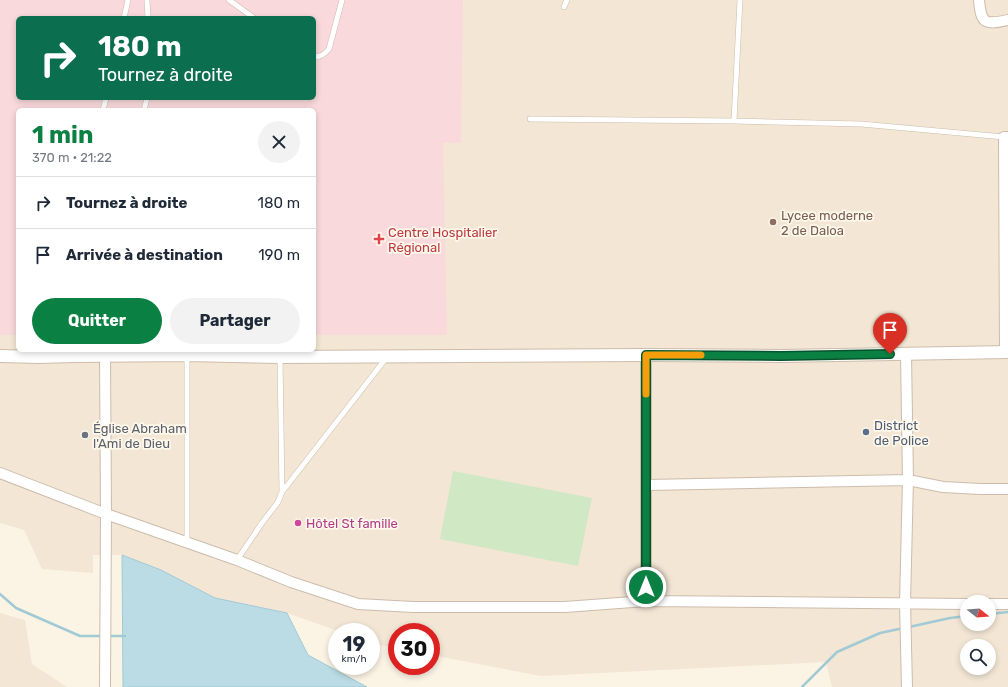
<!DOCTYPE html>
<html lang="fr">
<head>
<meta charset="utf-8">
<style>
  body { margin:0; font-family:Rubik,sans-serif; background:#f2f2f3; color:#1f2937; height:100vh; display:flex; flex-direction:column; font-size:15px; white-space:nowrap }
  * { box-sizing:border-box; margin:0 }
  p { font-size:13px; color:#747a83 }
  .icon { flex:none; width:22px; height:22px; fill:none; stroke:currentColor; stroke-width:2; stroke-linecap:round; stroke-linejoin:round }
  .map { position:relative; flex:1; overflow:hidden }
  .side { position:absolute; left:16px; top:108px; width:300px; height:244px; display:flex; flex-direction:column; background:#fff; border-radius:6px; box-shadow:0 2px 6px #0003 }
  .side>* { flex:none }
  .hud { position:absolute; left:16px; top:16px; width:300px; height:84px; border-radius:6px; box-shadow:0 2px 6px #0003; background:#0b6e4f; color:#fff; overflow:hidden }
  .needle { width:26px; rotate:107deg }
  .tools { position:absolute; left:960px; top:595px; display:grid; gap:8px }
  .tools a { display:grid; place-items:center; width:36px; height:36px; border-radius:50%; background:#fff; box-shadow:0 2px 6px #0003; font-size:20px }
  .speed { position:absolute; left:328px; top:623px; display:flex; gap:8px; font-size:20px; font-weight:700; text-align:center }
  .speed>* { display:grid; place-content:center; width:52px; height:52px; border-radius:50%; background:#fff; box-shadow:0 2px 6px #0003; line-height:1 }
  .speed small { font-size:10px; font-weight:400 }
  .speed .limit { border:6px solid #d22; background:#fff; color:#111 }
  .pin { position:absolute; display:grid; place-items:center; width:34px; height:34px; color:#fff; margin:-41px -17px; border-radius:50% 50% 50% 0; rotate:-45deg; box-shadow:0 0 4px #0007 }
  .pin .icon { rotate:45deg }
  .me { position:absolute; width:44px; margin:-22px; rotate:0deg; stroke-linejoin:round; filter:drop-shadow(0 0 3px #0008) }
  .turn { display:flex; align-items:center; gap:14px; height:84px; padding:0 16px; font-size:18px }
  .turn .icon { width:52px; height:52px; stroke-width:2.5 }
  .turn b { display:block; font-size:28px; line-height:34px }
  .round { display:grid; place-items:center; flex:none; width:42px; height:42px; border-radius:21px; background:#f2f2f3 }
  .summary { display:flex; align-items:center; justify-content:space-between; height:68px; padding:0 16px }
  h1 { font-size:24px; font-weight:700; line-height:30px; color:#0b8043 }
  .primary-button { display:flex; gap:8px; margin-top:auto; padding:8px 16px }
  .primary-button a { flex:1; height:46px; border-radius:24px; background:#0b8043; color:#fff; font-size:16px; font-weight:700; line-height:46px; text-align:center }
  .primary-button a+a { background:#f2f2f3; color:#1f2937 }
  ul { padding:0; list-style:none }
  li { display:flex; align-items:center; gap:12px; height:52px; padding:0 16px; border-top:1px solid #e0e1e3 }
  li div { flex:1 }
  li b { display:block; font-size:15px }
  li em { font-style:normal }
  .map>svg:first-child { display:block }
  .residential { fill:#f3e6d4; fill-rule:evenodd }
  .medical { fill:#f9d9db; fill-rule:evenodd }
  .green { fill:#d1e8c4 }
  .water { fill:#bbdce4; stroke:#a1cad5 }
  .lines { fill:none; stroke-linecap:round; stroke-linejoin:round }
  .stream { stroke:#a1cad5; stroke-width:2.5 }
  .service-casing { stroke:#cdbcac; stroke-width:6 }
  .minor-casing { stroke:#cdbcac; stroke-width:12 }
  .tertiary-casing { stroke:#cdbcac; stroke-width:14 }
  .service { stroke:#fff; stroke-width:5 }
  .minor { stroke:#fff; stroke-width:10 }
  .tertiary { stroke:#fff; stroke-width:12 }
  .route-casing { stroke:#07532c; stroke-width:10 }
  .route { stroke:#0b8043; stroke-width:7 }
  .slow { stroke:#f59e0b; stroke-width:7 }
  .education-dot { fill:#8d6e63; stroke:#fef8eb; stroke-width:1.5 }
  .health-dot { fill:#e0444e; stroke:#fef8eb; stroke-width:1.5 }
  .service-dot { fill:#5c6f8a; stroke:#fef8eb; stroke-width:1.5 }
  .worship-dot { fill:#6b7280; stroke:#fef8eb; stroke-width:1.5 }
  .hotel-dot { fill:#d1479c; stroke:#fef8eb; stroke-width:1.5 }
  .labels { text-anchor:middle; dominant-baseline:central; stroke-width:3.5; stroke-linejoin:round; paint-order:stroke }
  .education-label { font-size:13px; fill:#785e54; stroke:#fef8eb; text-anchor:start }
  .health-label { font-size:13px; fill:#be3a42; stroke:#fef8eb; text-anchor:start }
  .service-label { font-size:13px; fill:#4e5e75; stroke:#fef8eb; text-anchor:start }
  .worship-label { font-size:13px; fill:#5b616d; stroke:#fef8eb; text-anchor:start }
  .hotel-label { font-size:13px; fill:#b23c85; stroke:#fef8eb; text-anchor:start }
</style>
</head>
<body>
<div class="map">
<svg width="1008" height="687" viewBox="0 0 1008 687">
  <rect width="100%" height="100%" fill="#fbf4e5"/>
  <!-- residential -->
  <path class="residential" d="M0,0h1008v687h-176l-6,-25 -285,14 -110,-21v-23h-34v16l-17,-3 -9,-3v-10h-30l-54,-19 -72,-15 -54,-28 -39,-15h-29v18l-51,-4 -18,-39 -24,-7zM18,18h296v80h-296zM18,110h296v240h-296zM967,602h22v22h-22zM967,646h22v22h-22z
    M0,613l25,7 7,44 35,23h-67z"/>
  <!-- medical -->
  <path class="medical" d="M0,0h463l-2,143h-18l4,192h-133v-225h-296v225h-18zM18,18h296v80h-296z"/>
  <!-- green -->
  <path class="green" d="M453,471l139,27 -14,68 -138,-27z"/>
  <!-- water -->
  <path class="water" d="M122,555l39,15 54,28 72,15 21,42 59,32h-244z"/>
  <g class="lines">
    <!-- stream -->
    <path class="stream" d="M0,594l16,14 64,28h23
      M989,614l19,-2
      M909,627l41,-9 17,-2
      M108,636h17
      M802,687l35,-35 43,-19 24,-5"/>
    <!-- service casing -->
    <g class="service-casing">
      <path id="service" d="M147,0l1,18
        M229,0l25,18
        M564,7l3,-7
        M124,18l4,-18
        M314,57c6,0 11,-3 15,-8l13,-49
        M103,110l3,-12
        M144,110l3,-12
        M530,119l204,2 127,3 143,13
        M734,121l6,-121
        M280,358l2,134
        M187,543v-187
        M237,560l25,-37 16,-21 4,-10 105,-135"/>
    </g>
    <!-- minor casing -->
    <g class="minor-casing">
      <path id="minor" d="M979,0c2,24 6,25 29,20
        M1005,351l-1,-214h4
        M906,354l2,126 -3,123 2,84
        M105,355l1,159 -1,173
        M646,355v246
        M0,473l106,41 131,46 54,22 67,22 55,3h152l81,-6 321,3
        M647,485l261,-5 35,7 37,2h28
        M989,604h19"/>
    </g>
    <!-- tertiary casing -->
    <g class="tertiary-casing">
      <path id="tertiary" d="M0,356l38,1 36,-1 113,-1 93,2 366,-2 135,1 227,-4"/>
    </g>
    <!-- service -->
    <use href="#service" class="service"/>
    <!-- minor -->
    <use href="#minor" class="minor"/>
    <!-- tertiary -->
    <use href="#tertiary" class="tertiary"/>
  </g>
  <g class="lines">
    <!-- route casing -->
    <g class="route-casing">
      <path id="route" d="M646,587v-232l135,1 109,-2"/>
    </g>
    <!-- route -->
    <use href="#route" class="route"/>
    <!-- slow -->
    <path class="slow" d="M646,394v-39h55"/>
  </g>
  <!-- markers -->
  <circle class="education-dot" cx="773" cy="222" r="4"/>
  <path class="health-dot" d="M377 233h4v4h4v4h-4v4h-4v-4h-4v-4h4z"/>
  <circle class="service-dot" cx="866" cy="432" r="4"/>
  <circle class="worship-dot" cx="85" cy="435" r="4"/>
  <circle class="hotel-dot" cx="298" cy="523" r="4"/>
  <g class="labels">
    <!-- education labels -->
    <g class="education-label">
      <text x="781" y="215">Lycee moderne<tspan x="781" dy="15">2 de Daloa</tspan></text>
    </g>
    <!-- health labels -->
    <g class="health-label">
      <text x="388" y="232">Centre Hospitalier<tspan x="388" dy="15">Régional</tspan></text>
    </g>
    <!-- service labels -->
    <g class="service-label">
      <text x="874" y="425">District<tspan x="874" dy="15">de Police</tspan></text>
    </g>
    <!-- worship labels -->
    <g class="worship-label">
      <text x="93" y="428">Église Abraham<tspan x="93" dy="15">l'Ami de Dieu</tspan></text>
    </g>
    <!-- hotel labels -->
    <g class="hotel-label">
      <text x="306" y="523">Hôtel St famille</text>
    </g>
  </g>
</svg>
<div class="tools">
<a><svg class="needle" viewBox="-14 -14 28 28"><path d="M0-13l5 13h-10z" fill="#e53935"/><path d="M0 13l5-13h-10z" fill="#747a83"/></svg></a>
<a><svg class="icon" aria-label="search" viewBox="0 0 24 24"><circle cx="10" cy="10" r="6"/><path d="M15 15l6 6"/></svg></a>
</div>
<div class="speed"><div>19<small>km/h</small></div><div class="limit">30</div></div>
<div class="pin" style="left:890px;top:354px;background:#d93025"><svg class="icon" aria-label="arrive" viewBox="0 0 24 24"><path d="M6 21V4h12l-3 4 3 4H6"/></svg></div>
<svg class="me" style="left:646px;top:587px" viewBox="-20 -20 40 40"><circle r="17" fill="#0b8043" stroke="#fff" stroke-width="3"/><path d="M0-11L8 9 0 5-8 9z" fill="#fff"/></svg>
<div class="hud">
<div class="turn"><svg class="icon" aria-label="right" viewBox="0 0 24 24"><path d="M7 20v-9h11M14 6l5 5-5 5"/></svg><div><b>180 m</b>Tournez à droite</div></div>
</div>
<section class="side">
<div class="summary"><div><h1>1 min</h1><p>370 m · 21:22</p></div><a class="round"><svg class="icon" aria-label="close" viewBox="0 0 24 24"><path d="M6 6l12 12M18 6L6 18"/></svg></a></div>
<ul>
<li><svg class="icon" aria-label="right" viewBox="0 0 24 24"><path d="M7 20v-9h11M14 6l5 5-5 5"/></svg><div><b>Tournez à droite</b></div><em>180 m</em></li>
<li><svg class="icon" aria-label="arrive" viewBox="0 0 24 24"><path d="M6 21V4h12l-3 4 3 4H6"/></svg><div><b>Arrivée à destination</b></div><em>190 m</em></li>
</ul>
<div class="primary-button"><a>Quitter</a><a>Partager</a></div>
</section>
</div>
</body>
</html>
